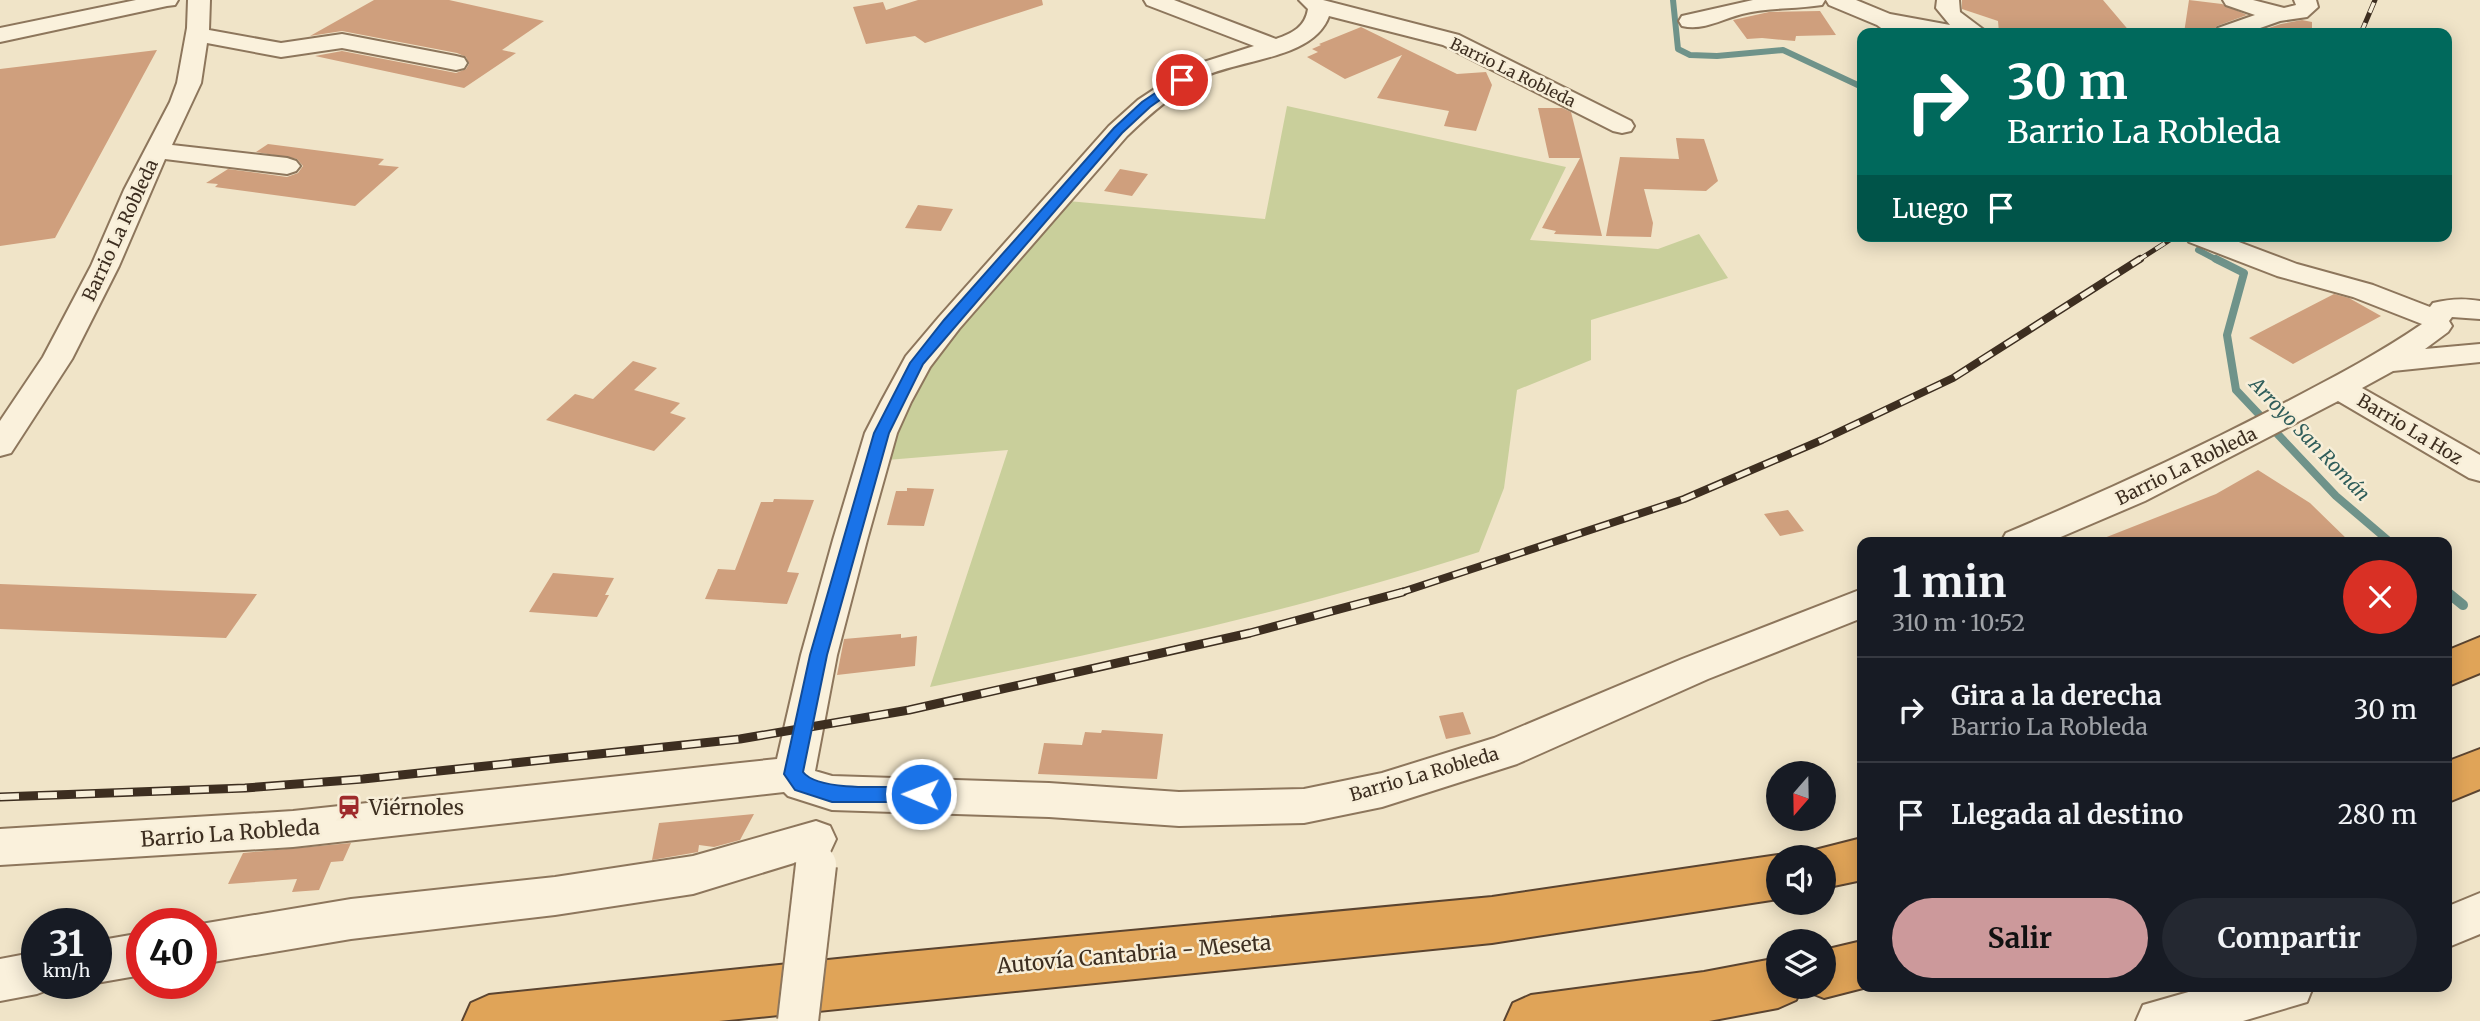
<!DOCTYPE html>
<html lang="es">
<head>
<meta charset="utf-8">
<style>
  body { margin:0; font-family:Merriweather,serif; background:#242831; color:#f1f3f6; height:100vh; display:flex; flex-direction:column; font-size:26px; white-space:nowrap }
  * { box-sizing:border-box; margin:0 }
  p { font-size:23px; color:#9ea1a6 }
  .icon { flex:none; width:38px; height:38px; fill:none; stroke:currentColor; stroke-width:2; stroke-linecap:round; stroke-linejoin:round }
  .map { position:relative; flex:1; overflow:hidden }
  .side { position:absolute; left:1857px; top:537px; width:595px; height:455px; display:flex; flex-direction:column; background:#171b24; border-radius:14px; box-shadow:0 4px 18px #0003 }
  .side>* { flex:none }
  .banner { position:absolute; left:1857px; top:28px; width:595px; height:214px; border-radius:14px; box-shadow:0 4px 18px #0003; background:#00695c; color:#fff; overflow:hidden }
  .needle { width:46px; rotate:200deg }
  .fabs { position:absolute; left:1766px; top:761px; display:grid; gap:14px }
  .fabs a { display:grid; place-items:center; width:70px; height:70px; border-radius:50%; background:#171b24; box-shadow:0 4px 18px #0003; font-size:35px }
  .speed { position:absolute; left:21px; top:908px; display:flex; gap:14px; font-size:35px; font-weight:700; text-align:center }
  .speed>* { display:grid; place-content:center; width:91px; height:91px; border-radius:50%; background:#171b24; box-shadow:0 4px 18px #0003; line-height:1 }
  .speed small { font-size:18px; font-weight:400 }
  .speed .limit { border:10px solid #d22; background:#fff; color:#111 }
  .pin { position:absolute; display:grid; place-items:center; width:60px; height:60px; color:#fff; margin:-30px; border:4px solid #fff; border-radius:50%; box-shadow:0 2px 7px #0007 }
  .me { position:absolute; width:77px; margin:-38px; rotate:271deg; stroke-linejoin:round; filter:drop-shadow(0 0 5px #0008) }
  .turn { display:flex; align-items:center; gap:24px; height:147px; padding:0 35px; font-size:32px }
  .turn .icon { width:91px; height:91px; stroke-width:2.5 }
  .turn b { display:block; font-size:49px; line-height:60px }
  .then { display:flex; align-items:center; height:66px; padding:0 35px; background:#0003; gap:14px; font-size:26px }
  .round { display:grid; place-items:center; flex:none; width:74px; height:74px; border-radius:37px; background:#242831 }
  .summary { display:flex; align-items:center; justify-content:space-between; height:119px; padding:0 35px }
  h1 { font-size:42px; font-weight:700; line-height:52px }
  .primary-button { display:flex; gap:14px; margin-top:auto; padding:14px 35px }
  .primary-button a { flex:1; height:80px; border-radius:42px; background:#cc999b; color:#111; font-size:28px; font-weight:700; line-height:80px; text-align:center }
  .primary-button a+a { background:#242831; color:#f1f3f6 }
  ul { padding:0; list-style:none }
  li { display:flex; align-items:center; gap:21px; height:105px; padding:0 35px; border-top:2px solid #363941 }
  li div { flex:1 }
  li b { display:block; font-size:26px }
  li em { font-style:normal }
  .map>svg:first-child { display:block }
  .green { fill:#c9cf9b }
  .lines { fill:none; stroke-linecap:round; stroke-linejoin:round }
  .stream-far2 { stroke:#6f938a; stroke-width:6 }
  .stream-far1 { stroke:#6f938a; stroke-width:8 }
  .stream { stroke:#6f938a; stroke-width:10 }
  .building { fill:#cf9f7d }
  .minor-casing { stroke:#8d765c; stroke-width:4 }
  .highway-casing { stroke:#5b4430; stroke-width:4 }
  .minor { fill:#faf1dc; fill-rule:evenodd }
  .highway { fill:#e0a458; fill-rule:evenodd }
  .rail-far2-casing { stroke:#3d2e20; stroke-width:5 }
  .rail-far1-casing { stroke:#3d2e20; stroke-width:8 }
  .rail-casing { stroke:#3d2e20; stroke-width:9 }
  .rail-far2 { stroke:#f7eed8; stroke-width:3.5; stroke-dasharray:11; stroke-linecap:butt }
  .rail-far1 { stroke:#f7eed8; stroke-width:5; stroke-dasharray:15; stroke-linecap:butt }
  .rail { stroke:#f7eed8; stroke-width:6; stroke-dasharray:19; stroke-linecap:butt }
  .minor-bridge-casing { stroke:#8d765c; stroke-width:44; stroke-linecap:butt }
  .minor-bridge { stroke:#faf1dc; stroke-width:40 }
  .route { fill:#1a73e8; stroke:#114b97; stroke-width:2 }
  .labels { text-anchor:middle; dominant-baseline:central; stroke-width:5; stroke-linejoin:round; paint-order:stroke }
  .far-street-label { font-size:16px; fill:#3d2e20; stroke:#f7eed8 }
  .street-label { font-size:18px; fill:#3d2e20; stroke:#f7eed8 }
  .water-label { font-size:19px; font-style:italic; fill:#2f5d5a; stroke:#f7eed8 }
  .near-poi-label { font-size:21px; fill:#3d2e20; stroke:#f7eed8; text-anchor:start }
  .near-street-label { font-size:21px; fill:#3d2e20; stroke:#f7eed8 }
</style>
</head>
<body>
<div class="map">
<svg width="2480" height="1021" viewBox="0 0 2480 1021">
  <rect width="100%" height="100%" fill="#f0e4c8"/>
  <!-- green -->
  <path class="green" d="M1287,106l279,61 -36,73 128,9 41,-15 29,44 -137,42v40l-74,30 -13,98 -25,64c-180,58 -364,98 -549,135l78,-237 -121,10 30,-97 129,-164 219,20z"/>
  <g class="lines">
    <!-- stream-far2 -->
    <path class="stream-far2" d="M1673,0l5,49 12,6 27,1 66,-6 79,37
      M2198,250l21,11"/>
    <!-- stream-far1 -->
    <path class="stream-far1" d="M2216,259l28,14 -17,62 9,55 100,106 54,46
      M2446,591l4,3"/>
    <!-- stream -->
    <path class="stream" d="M2447,592l16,13"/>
  </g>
  <!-- building -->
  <path class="building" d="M374,0h75l95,21 -42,29 14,3 -52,35 -149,-32 27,-5 114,22 10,-4 3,-5 -3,-7 -9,-4 -115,-22 -32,5z
    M918,0h124l1,5 -118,38 -10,-7 -49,8 -13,-37 30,-5 3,8z
    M1962,0h141l28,33h-132l-1,-12 -36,-12z
    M2189,0l33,4 25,11 -30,11 -5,7h-28z
    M1820,11l16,24 -40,1 -1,5 -33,-3 -15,1 -14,-19 36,-8z
    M2302,20l10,2v11h-59l28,-9z
    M1361,27l96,47 29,-2 6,13 -16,46 -32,-5 5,-15 -72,-13 25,-43 -57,24 -38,-22 11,-5 -6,-3 9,-4 -2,-1z
    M157,50l-102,188 -55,8v-177z
    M1538,108h24l9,4 31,124 -48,-2 2,-3 -14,-3 38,-70h-31z
    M1676,138l28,1 14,42 -12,10 -62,-2 9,34 -2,14 -45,-1 14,-79 59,2z
    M268,144l116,15 -6,6 21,2 -44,39 -140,-19 3,-3 -12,-1 22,-14 59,8 11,-4 5,-7 -6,-7 -41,-7z
    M1120,169l28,5 -16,22 -28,-5z
    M918,205l35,4 -12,22 -36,-3z
    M2334,294l15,4 32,18 -88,48 -44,-26z
    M633,361l24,7 -23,22 46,13 -10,10 16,5 -32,33 -108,-31 29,-26 18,5z
    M2258,470l52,33 40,39h-256l122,-48z
    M907,488l27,1 -10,37 -37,-1 9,-34h11z
    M774,499l40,1 -27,72 12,1 -12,31 -82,-5 13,-30 17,1 26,-68h12z
    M1788,510l16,21 -24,5 -16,-22z
    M553,573l61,5 -9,17h4l-12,22 -68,-5z
    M0,584l76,3 181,7 -31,44 -226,-9z
    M901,634v4l16,-2 -2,30 -78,9 7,-36z
    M1463,712l8,22 -25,5 -7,-23z
    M1102,730l61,4 -6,45 -119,-5 6,-31 38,2 3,-13 16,1z
    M754,814l-14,26 -26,7 -15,-2 -1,7 -46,8 7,-37z
    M351,843l-8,18 -12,1 -12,28 -27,2 5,-13 -69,5 15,-31z"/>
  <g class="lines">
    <!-- minor casing -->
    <g class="minor-casing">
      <path id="minor" d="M136,0h42l-3,5 -8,1 -167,36v-14z
        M188,0h22l-1,30 72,13 61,-9 114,22 8,2 3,5 -3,5 -8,2 -114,-22 -61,9 -74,-14 -6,40 -29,62 115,13 9,3 4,5 -4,5 -9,3 -122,-15 -46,107 -47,93 -61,94 -11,3v-35l43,-64 48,-91 33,-76 46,-88 7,-19 10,-55z
        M1144,0h30l102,39c17,-6 29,-12 32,-30l-9,-9h24l136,35 172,86 3,5 -3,5 -9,2 -9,-2 -170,-86 -114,-29c-15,43 -89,43 -126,61 -28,15 -53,37 -76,59l-168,193 -29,38 -19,35 -14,31 -30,107 -30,115 -22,116 17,5 217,7 130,9 125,-3 78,-16 112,-35 188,-79 180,-70v29l-154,61 -191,85 -135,43 -78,16 -125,3 -130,-9 -217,-7 -44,-14 -4,-4 -491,55 -293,18v-36l293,-18 484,-52 24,-104 32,-115 32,-107 16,-31 25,-46 33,-39 170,-191 29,-26 50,-33 66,-21 -107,-41z
        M1753,0h72l-3,5 -8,1c-23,3 -50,2 -72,8 -20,5 -38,17 -60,12l-3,-5 3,-5z
        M1826,0h30l34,14 60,11 -14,-17 1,-8h22l1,12 28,21h-100l-11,-8 -48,-20z
        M2223,0h30l31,8 12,-3 -2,-5h22l2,7 -11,10 -27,4 -34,12h-31l3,-5 37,-13 -29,-10z
        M2185,236h38l74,28 76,21 57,22 3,-4c16,-4 30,-5 47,-2v18l-28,-2 -3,4 3,5 -4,6 -23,17 55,-5v18l-87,9 -31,17 118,67v26l-11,-3 -131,-77 -193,100 -96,41h-48l5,-9c91,-38 180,-79 267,-124 51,-27 101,-52 149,-85l-69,-27 -76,-21 -88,-34z
        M816,821l14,5 6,13 -6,13 -137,42 -138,21 -204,24 -150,25v-40l150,-25 204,-22 138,-21z
        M2480,893v41l-34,14v-41z
        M142,933v42l-46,8v-42z
        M37,952v32h17l-1,4 -16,6 -37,7v-42z
        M2206,987h107l-6,15 -64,19h-107l7,-16z"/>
    </g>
    <!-- highway casing -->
    <g class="highway-casing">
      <path id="highway" d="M2480,637v36l-34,14v-36z
        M2480,749v40l-34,14v-41z
        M1862,838v42l-38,8v-30h-20l3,-6z
        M1778,855l6,3h-6v41l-286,44 -773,78h-256l8,-18 18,-8 397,-41 606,-57z
        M1862,941v46h5l-43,11 -18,-7 -2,-4h20v-37z
        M1778,958v29h24l-6,13 -18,8 -69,13h-204l8,-18 18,-8 173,-23z"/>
    </g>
    <!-- minor -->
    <use href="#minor" class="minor"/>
    <!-- highway -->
    <use href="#highway" class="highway"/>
    <!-- rail-far2 casing -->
    <g class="rail-far2-casing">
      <path id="rail-far2" d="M2361,33l14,-33
        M2137,261l39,-25"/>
    </g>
    <!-- rail-far1 casing -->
    <g class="rail-far1-casing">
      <path id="rail-far1" d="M1396,594l288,-95 138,-59 131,-62 187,-119"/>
    </g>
    <!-- rail casing -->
    <g class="rail-casing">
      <path id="rail" d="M0,797l245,-9 118,-9 377,-40 169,-29 341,-77 153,-41"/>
    </g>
    <!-- rail-far2 -->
    <use href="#rail-far2" class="rail-far2"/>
    <!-- rail-far1 -->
    <use href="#rail-far1" class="rail-far1"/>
    <!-- rail -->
    <use href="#rail" class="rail"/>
    <!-- minor-bridge casing -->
    <g class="minor-bridge-casing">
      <path id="minor-bridge" d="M798,1021l18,-156"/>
    </g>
    <!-- minor-bridge -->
    <use href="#minor-bridge" class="minor-bridge"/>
  </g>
  <!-- route -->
  <path class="route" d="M1179,77l9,3 -38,27 -28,26 -199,231 -34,69 -62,222 -24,117c16,21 92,14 118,14l7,2 3,6 -3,6 -7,2h-89l-37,-12 -11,-16 26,-119 64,-222 36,-70 34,-43 170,-192 28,-26z"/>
  <!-- icons -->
  <defs>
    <g id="station-bare" transform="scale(1.89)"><path d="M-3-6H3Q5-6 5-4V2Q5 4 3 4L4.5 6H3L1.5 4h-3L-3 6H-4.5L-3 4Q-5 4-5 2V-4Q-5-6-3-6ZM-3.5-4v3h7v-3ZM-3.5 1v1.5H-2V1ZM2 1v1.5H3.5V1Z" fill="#9e2a2b" stroke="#f7eed8" stroke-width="2.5" paint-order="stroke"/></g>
  </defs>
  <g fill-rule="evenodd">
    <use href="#station-bare" x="349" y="807"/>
  </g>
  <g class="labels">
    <!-- far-street labels -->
    <g class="far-street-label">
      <text transform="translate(1513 72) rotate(26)">Barrio La Robleda</text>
    </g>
    <!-- street labels -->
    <g class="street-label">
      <text transform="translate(120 230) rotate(-65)">Barrio La Robleda</text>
      <text transform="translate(2410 429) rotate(31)">Barrio La Hoz</text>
      <text transform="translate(2186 466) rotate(-26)">Barrio La Robleda</text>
      <text transform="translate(1424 774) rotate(-16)">Barrio La Robleda</text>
    </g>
    <!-- water labels -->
    <g class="water-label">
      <text transform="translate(2310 439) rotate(46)">Arroyo San Román</text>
    </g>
    <!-- near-poi labels -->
    <g class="near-poi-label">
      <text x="369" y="807">Viérnoles</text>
    </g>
    <!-- near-street labels -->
    <g class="near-street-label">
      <text transform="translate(230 833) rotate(-4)">Barrio La Robleda</text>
      <text transform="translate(1134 954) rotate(-5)">Autovía Cantabria - Meseta</text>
    </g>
  </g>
</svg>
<div class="fabs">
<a><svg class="needle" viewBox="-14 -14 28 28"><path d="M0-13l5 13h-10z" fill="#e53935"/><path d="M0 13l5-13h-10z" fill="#9ea1a6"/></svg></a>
<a><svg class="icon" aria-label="sound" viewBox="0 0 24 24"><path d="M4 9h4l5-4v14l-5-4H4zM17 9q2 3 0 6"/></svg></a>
<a><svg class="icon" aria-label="layers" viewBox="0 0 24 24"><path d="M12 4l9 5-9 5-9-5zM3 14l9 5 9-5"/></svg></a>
</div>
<div class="speed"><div>31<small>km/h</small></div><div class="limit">40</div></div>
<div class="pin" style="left:1182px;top:80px;background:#d93025"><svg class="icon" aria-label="arrive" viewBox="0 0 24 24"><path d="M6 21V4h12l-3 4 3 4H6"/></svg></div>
<svg class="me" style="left:921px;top:794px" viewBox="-20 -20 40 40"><circle r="17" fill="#1a73e8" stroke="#fff" stroke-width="3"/><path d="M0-11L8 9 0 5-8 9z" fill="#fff"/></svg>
<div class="banner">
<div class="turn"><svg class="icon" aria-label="right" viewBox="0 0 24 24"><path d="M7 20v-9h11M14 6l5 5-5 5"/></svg><div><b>30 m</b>Barrio La Robleda</div></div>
<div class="then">Luego<svg class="icon" aria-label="arrive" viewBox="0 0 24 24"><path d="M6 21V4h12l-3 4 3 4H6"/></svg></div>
</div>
<section class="side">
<div class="summary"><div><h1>1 min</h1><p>310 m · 10:52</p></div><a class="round" style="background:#d93025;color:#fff"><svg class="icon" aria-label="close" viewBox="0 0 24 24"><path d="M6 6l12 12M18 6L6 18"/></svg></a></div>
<ul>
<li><svg class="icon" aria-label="right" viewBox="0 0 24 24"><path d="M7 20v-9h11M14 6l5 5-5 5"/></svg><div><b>Gira a la derecha</b><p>Barrio La Robleda</p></div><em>30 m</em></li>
<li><svg class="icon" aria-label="arrive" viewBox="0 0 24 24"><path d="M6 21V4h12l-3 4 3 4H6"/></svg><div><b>Llegada al destino</b></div><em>280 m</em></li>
</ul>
<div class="primary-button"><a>Salir</a><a>Compartir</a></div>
</section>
</div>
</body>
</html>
